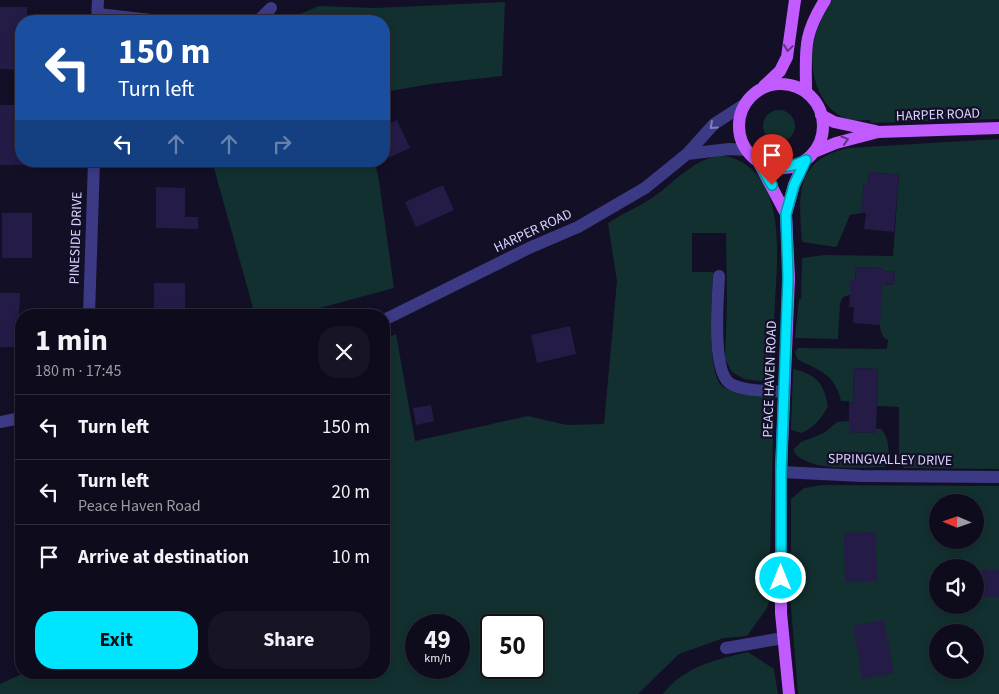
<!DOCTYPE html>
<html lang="en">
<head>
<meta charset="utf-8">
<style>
  body { margin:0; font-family:"Source Sans 3",sans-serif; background:#171425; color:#f1f3f6; height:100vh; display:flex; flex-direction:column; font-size:19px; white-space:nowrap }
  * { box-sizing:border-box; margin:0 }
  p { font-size:16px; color:#9b9ba3 }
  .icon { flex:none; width:28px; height:28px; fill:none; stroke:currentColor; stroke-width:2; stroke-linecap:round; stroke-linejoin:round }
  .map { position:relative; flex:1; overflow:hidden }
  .drawer { position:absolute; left:15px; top:309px; width:375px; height:370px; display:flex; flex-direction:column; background:#0e0b1c; border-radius:20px; box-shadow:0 2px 8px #0003,0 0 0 1px #2e2b3b }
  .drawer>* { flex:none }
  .hud { position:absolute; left:15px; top:15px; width:375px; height:152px; border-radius:20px; box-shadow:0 2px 8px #0003,0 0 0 1px #2e2b3b; background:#1a4fa0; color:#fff; overflow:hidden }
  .needle { width:32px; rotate:272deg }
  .fabs { position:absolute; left:929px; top:494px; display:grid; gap:10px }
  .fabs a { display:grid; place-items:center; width:55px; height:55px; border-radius:50%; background:#0e0b1c; box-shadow:0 2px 8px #0003,0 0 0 1px #2e2b3b; font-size:25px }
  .speed { position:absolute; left:405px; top:614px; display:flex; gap:10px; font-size:25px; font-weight:700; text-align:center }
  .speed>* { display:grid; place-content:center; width:65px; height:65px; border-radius:50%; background:#0e0b1c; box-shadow:0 2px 8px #0003,0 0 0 1px #2e2b3b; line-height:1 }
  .speed small { font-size:12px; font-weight:400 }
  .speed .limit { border:2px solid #111; border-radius:8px; background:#fff; color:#111 }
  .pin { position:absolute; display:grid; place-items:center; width:42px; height:42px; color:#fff; margin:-51px -21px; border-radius:50% 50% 50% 0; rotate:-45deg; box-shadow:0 0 5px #0007 }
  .pin .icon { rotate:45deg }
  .me { position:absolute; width:55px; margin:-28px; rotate:0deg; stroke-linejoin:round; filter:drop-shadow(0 0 4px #0008) }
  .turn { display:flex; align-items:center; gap:18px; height:105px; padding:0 20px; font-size:22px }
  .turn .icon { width:65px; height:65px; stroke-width:2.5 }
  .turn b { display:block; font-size:35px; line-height:42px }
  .lanes { display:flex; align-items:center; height:48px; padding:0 20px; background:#0003; justify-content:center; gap:25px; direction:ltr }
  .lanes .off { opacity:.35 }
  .round { display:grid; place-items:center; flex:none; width:52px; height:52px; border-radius:20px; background:#171425 }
  .summary { display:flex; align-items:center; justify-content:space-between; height:85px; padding:0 20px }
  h1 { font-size:30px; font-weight:700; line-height:38px }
  .primary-button { display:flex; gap:10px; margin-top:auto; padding:10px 20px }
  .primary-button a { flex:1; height:58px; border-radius:20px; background:#00e5ff; color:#111; font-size:20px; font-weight:700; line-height:58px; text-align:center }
  .primary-button a+a { background:#171425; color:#f1f3f6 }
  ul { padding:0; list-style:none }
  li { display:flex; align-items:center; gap:15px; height:65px; padding:0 20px; border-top:1px solid #2e2b3b }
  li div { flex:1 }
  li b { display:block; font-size:19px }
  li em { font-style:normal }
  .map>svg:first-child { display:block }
  .green { fill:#12302f; fill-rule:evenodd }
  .building { fill:#241b47 }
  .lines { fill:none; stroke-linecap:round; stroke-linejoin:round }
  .minor { stroke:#3d3a85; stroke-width:12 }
  .major { stroke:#c25bff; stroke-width:12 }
  .oneway { stroke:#623188 }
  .oneway2 { stroke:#837fbc }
  .route-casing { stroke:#0095a6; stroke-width:12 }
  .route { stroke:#00e5ff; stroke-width:9 }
  .labels { text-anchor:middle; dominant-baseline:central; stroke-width:4.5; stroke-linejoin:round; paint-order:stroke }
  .street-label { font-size:14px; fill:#d9d4ff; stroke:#130f26 }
</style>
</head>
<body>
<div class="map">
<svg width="999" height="694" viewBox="0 0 999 694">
  <rect width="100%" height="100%" fill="#130f26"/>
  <!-- green -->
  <path class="green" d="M831,0h168v119l-128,4 -1,-3c-7,0 -14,1 -20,0 -30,-8 -41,-46 -37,-73 2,-17 11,-32 18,-47z
    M505,2l-3,74 -71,8 -47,8v-71h-101l36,-15 56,2z
    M763 126a16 16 0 1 1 32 0a16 16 0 1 1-32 0Z
    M999,139v330l-95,-1 -5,-9v-52l-22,-1 1,-37 -24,-1 -1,33h-12c-6,-27 -21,-30 -44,-42l-2,-7 3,-4 89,1 1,-9c-14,-5 -7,-42 -6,-56l12,1 1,-13 -12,-1 -1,-3 -26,-1 -1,13h-5v15l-7,2 -3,7 -2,35 -43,-1 4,-39h2l1,-41 22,-3 69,1 6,-81 -30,-3 -1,12h-4l-3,29 -11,2 -13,31 -2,1 -33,-5c-3,-46 -9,-80 45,-94z
    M721,155c66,11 57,96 54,145 -1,26 -2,53 -4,80l-11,1 -16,-2 -12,-7 -7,-13 2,-58 -1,-68h-34v39h21c-1,23 -7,99 9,114 8,8 40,9 52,10l-5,205 -2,7 -20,28 -23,2 -45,16 -41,40h-638v-10l26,-12h358v-333l12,-5 19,107 113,-25 39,9 37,-1 13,-143 -9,-58c14,-9 30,-16 44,-25 22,-15 41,-39 69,-43zM416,625h43v43h-43zM491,625h43v43h-43z
    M212,161h162l4,13 16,114 -100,27h-39z
    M793,369c23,5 31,14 35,37 -6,12 -14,22 -27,27l-10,-3z
    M849,421v11l27,1v-4h5c9,10 9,26 5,38 -24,0 -76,6 -92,-15v-3l7,-7 23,-9 13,-11z
    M822,485l177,1v208h-201l-7,-87v-108l13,-11zM938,502h37v38h-37zM938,568h37v37h-37zM938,632h37v38h-37z
    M748,652l26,17 4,25h-115c20,-27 54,-35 85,-42z"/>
  <!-- building -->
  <path class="building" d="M0,7h27v14h-6v49l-21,-1z
    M0,105h21v56h5v4h-26z
    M397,120l13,28 -26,12v-34z
    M869,172l30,3 -5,57 -30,-3 2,-16h-5l3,-29h4z
    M443,185l11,25 -38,17 -11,-25z
    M156,187l29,1v29h13v12l-42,-1z
    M2,213h30v45h-30z
    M856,267l27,1v3l12,1 -1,13 -12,-1 -2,41 -27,-2 1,-16h-5l1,-12v-15h5z
    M154,283h31v32h-31z
    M0,293h20l-2,54h-18z
    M570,326l6,28 -39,9 -6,-28z
    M854,368l24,1 -2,64 -27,-1v-31h4z
    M431,405l3,16 -18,4 -3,-17z
    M876,532l1,49 -32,1 -1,-49z
    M982,570h17v27h-17z
    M884,620l10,53 -32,6 -9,-53z"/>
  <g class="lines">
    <!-- minor -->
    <path class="minor" d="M98,14l62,7
      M97,21l1,-21
      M258,21l13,-13
      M687,154l42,-5 18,1
      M719,276c-1,22 -8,97 12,108 15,8 37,6 53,8
      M89,315l5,-154
      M384,320l145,-72 49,-21 67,-39 42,-34 27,-30 31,-20
      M0,422l21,-4
      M781,472l80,4 138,1
      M726,648l57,-10"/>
    <!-- major -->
    <path class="major" d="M739 126a42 42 0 1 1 84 0a42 42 0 1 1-84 0Z
      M764,86l16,-15 7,-14 8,-57
      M806,92c0,-42 -4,-55 19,-92
      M821,115l13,7 42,9
      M814,152l22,-9 42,-11 121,-4
      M758,161l28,53
      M789,694l-8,-81v-141l8,-194 -3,-64 8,-29 11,-25"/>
  </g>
  <!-- one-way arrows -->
  <defs><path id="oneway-chevron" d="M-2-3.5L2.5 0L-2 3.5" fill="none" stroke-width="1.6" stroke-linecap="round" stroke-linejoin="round" transform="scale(1.25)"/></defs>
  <g class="oneway">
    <use href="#oneway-chevron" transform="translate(788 48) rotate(98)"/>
    <use href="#oneway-chevron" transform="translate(845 140) rotate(-17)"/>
  </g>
  <use class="oneway2" href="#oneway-chevron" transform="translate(713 126) rotate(138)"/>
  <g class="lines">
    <!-- route casing -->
    <g class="route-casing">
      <path id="route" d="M772,185l-14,-24c17,8 30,8 48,-1l-12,25 -8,29 2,64 -7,194v106"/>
    </g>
    <!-- route -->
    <use href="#route" class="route"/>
  </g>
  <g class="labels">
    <!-- street labels -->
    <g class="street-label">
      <text transform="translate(938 115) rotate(-2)">HARPER ROAD</text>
      <text transform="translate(533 231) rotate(-25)">HARPER ROAD</text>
      <text transform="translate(76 238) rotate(-88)">PINESIDE DRIVE</text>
      <text transform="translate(770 379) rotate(-88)">PEACE HAVEN ROAD</text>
      <text transform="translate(890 460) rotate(1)">SPRINGVALLEY DRIVE</text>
    </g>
  </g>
</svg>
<div class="fabs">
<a><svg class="needle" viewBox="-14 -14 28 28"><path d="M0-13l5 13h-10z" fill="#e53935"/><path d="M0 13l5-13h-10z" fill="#9b9ba3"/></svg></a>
<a><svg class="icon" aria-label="sound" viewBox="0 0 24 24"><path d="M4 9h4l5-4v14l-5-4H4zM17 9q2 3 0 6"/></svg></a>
<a><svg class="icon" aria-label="search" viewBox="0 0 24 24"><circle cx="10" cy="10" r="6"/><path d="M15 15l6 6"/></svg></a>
</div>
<div class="speed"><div>49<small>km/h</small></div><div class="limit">50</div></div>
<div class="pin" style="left:772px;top:185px;background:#d93025"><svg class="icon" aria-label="arrive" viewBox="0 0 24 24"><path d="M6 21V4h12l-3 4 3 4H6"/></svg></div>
<svg class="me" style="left:781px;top:578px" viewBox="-20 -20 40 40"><circle r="17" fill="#00e5ff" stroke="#fff" stroke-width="3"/><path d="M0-11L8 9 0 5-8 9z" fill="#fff"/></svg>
<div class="hud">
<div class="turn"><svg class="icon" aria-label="left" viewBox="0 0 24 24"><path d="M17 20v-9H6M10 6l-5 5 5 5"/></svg><div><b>150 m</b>Turn left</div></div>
<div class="lanes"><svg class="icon" aria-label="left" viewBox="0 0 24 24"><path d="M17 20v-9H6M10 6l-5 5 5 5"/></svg><svg class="icon off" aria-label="ahead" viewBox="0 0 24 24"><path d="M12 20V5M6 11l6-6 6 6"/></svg><svg class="icon off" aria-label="ahead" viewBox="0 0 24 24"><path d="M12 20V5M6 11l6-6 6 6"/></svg><svg class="icon off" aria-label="right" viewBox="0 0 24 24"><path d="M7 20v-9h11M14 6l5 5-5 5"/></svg></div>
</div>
<section class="drawer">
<div class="summary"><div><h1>1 min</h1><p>180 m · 17:45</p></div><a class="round"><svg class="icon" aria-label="close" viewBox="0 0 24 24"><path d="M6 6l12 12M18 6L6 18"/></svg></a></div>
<ul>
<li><svg class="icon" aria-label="left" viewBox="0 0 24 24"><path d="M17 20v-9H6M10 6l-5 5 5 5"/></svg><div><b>Turn left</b></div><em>150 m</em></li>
<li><svg class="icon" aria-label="left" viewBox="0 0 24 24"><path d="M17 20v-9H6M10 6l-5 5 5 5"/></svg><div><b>Turn left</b><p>Peace Haven Road</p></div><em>20 m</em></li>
<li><svg class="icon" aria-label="arrive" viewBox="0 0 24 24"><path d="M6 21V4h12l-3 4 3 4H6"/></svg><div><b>Arrive at destination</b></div><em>10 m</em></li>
</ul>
<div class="primary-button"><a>Exit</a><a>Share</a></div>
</section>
</div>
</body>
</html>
